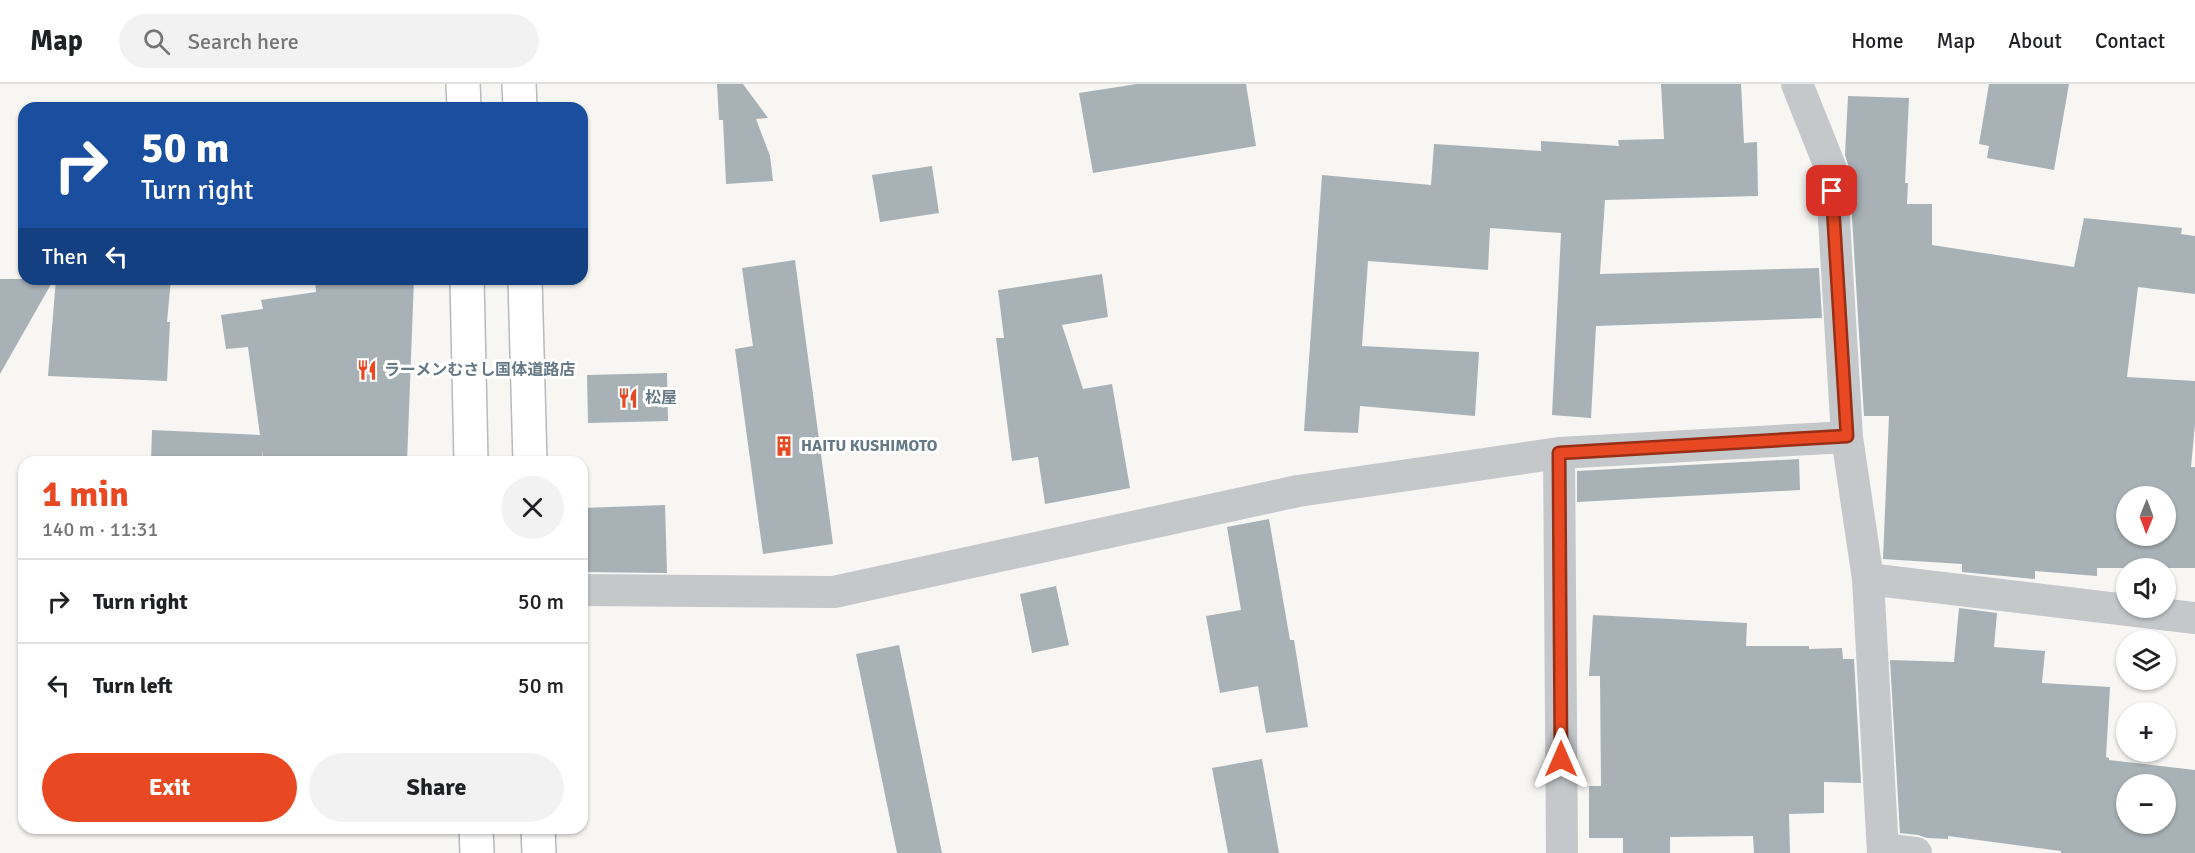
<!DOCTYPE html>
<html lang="en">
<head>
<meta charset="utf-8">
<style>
  body { margin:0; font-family:Signika,"Noto Sans JP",sans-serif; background:#f2f2f2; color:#202124; height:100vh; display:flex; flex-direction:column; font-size:22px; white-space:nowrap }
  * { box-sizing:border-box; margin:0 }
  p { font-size:20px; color:#757577 }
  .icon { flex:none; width:33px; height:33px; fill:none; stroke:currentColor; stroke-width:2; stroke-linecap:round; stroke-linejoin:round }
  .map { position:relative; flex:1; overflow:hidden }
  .drawer { position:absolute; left:18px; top:372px; width:570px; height:378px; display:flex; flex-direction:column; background:#fff; border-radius:18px; box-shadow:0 2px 4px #0004 }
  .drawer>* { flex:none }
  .hud { position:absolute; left:18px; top:18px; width:570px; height:183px; border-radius:18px; box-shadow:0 2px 4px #0004; background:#1a4fa0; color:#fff; overflow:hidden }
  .needle { width:39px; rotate:181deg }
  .buttons { position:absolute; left:2116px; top:402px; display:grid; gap:12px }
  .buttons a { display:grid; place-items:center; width:60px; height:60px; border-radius:50%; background:#fff; box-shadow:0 2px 4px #0004; font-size:30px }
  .pin { position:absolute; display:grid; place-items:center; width:51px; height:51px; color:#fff; margin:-26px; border-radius:12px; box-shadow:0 3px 9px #0006 }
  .me { position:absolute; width:66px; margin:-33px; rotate:0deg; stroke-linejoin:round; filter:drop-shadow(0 0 4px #0008) }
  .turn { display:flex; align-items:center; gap:21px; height:126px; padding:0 24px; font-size:27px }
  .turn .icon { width:78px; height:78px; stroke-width:2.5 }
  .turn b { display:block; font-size:42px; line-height:51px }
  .then { display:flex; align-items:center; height:57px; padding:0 24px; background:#0003; gap:12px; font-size:22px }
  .round { display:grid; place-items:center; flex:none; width:63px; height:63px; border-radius:32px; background:#f2f2f2 }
  .headline { display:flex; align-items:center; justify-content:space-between; height:102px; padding:0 24px }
  h1 { font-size:36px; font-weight:700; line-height:45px; color:#e84922 }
  .action { display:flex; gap:12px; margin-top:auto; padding:12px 24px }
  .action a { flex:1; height:69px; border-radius:36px; background:#e84922; color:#fff; font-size:24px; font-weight:700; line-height:69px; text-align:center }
  .action a+a { background:#f2f2f2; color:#202124 }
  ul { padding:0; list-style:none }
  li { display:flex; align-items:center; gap:18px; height:84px; padding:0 24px; border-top:2px solid #e0e0e0 }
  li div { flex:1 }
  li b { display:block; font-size:22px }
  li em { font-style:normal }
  header { display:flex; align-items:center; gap:36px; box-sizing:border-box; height:84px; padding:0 30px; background:#fff; border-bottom:2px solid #e0e0e0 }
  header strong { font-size:28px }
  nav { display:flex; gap:33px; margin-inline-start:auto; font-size:21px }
  .search { width:420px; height:54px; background:#f2f2f2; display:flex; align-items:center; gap:15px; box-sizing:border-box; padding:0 21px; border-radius:33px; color:#757577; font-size:22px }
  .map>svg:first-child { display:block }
  .building { fill:#a8b1b6; fill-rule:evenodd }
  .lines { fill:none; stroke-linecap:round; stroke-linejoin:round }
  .secondary-casing { stroke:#b4babe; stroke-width:36 }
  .street { stroke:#c4c8cb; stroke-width:32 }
  .secondary { stroke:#fff; stroke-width:33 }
  .route-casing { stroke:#972f16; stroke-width:15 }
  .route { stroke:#e84922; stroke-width:10 }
  .labels { text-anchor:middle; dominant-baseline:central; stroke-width:6; stroke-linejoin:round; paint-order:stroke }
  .poi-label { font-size:16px; font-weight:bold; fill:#657885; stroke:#fff; text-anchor:start }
</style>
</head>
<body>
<header>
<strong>Map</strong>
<div class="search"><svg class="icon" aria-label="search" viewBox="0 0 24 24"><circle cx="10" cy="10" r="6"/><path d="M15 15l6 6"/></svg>Search here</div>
<nav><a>Home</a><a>Map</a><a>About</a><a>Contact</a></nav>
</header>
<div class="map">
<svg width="2195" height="769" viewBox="0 0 2195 769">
  <rect width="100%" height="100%" fill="#f7f6f3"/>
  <!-- building -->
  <path class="building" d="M717,0h26l25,34 -12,1 14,37 3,25 -47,3 -3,-64h-4z
    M1137,0h109l10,62 -163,27 -14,-80z
    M1661,0h80l3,59 13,-1 1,54 -153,4 -5,74 219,-6 3,50 -226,8 -5,92 -39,-3 9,-182 -71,-5 -2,42 -120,-9 -6,85 117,6 -4,64 -115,-10 -2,27 -54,-2 18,-256 109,10 3,-41 107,7v-10l78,5 -1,-6 46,-1z
    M1989,0h80l-15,86 -67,-12 2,-12 -10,-2z
    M1848,12l61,2 -4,85h3l-1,21h25v41l142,22 10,-49 98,10 -1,6 14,2v58l-57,-7 -11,90 68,4v43l-4,43h4v101h-98v8l-62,-5v8l-73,-7v-8l-79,-5 6,-143h-25l-15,-248 -4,-13zM2127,412h39v40h-39z
    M932,82l7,47 -59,9 -8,-47z
    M795,176l38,284 -70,10 -28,-205 18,-3 -11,-78z
    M1102,190l6,43 -46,8 21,64 29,-5 18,104 -85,16 -7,-47 -26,4 -16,-123h8l-6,-48z
    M0,195h54l-54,95z
    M56,195h115l-4,43h3l-3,59 -119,-5z
    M315,195h99l-7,183h-144l-1,-12v12h-111l1,-32 108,5 -12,-88 -22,2 -5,-34 42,-6 -2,-9 55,-8z
    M667,289l1,48 -80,2 -1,-48z
    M1799,375l1,31 -223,12v-31z
    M665,421l2,68 -85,-1v-64z
    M1269,435l21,121h4l14,87 -42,6 -8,-47 -38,7 -14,-77 35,-6 -14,-83z
    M1056,502l13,59 -37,8 -12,-59z
    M1959,524l38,5 -3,34 51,4 -3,32 68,4 -4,70 3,1v2l86,10v83h-134v-2l-113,-15v3l-21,-1 -9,-3 -18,-2 -10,-173 64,2zM2127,700h39v40h-39z
    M1593,531l154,8 -1,23h63v3l33,-1 1,11h11l7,124 -37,-1v31l-35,1 1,39h-36l-1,-17 -83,1v16h-47v-15h-34v-52h12l-1,-110h-11z
    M899,561l43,208h-45l-41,-199z
    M1262,675l17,94h-51l-16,-85z"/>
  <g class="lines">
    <!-- secondary casing -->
    <g class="secondary-casing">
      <path id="secondary" d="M463,0l1,24
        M519,0l1,24
        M467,195l4,183
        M525,195l5,183
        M476,744l1,25
        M538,744l1,25"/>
    </g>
    <!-- street -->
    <path class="street" d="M1797,0l34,85 16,268 21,142 15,274
      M1559,369l3,400
      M1868,495l327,39
      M582,506l252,2 464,-101 261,-38 288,-16
      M1883,765l33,4"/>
    <!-- secondary -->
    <use href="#secondary" class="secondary"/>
  </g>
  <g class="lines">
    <!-- route casing -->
    <g class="route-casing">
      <path id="route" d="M1561,675l-2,-306 288,-17 -15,-245"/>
    </g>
    <!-- route -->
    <use href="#route" class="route"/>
  </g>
  <!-- icons -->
  <defs>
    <g id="restaurant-bare" transform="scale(1.62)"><path d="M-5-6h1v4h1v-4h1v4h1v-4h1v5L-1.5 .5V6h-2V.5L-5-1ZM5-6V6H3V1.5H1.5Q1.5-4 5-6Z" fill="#e84922" stroke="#fff" stroke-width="2.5" paint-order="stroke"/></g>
    <g id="building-bare" transform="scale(1.62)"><path d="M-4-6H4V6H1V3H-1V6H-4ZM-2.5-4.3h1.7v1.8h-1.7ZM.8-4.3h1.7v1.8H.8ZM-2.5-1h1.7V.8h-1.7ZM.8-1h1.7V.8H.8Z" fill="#e84922" stroke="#fff" stroke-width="2.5" paint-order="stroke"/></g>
  </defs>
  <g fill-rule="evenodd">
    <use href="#restaurant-bare" x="367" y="286"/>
    <use href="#restaurant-bare" x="628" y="314"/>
    <use href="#building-bare" x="784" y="362"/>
  </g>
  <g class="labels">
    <!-- poi labels -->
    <g class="poi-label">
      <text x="384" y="286">ラーメンむさし国体道路店</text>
      <text x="645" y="314">松屋</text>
      <text x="801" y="362">HAITU KUSHIMOTO</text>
    </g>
  </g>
</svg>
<div class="buttons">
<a><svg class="needle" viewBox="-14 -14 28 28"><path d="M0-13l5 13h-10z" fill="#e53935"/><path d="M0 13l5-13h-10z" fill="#757577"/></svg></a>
<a><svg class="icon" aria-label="sound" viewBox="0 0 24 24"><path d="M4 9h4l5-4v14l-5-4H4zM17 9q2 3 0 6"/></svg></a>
<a><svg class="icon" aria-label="layers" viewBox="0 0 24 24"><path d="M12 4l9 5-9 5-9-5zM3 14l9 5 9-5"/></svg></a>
<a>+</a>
<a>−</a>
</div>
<div class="pin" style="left:1832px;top:107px;background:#d93025"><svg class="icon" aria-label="arrive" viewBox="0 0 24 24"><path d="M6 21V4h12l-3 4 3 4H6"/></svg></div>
<svg class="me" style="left:1561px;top:675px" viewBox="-20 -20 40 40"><path d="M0-17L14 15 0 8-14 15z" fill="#e84922" stroke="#fff" stroke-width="4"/></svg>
<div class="hud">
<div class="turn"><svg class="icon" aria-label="right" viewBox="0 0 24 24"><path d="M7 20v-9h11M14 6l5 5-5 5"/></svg><div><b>50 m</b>Turn right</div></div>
<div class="then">Then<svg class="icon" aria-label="left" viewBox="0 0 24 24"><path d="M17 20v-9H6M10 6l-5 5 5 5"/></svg></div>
</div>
<section class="drawer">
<div class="headline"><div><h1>1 min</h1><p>140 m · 11:31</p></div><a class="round"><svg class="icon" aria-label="close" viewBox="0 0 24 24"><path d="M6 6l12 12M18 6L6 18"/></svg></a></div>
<ul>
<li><svg class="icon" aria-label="right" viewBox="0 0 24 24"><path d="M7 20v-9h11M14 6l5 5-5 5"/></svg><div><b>Turn right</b></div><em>50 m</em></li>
<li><svg class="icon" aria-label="left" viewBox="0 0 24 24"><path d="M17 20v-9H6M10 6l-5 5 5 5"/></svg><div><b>Turn left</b></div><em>50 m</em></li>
</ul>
<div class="action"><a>Exit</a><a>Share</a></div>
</section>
</div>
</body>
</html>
